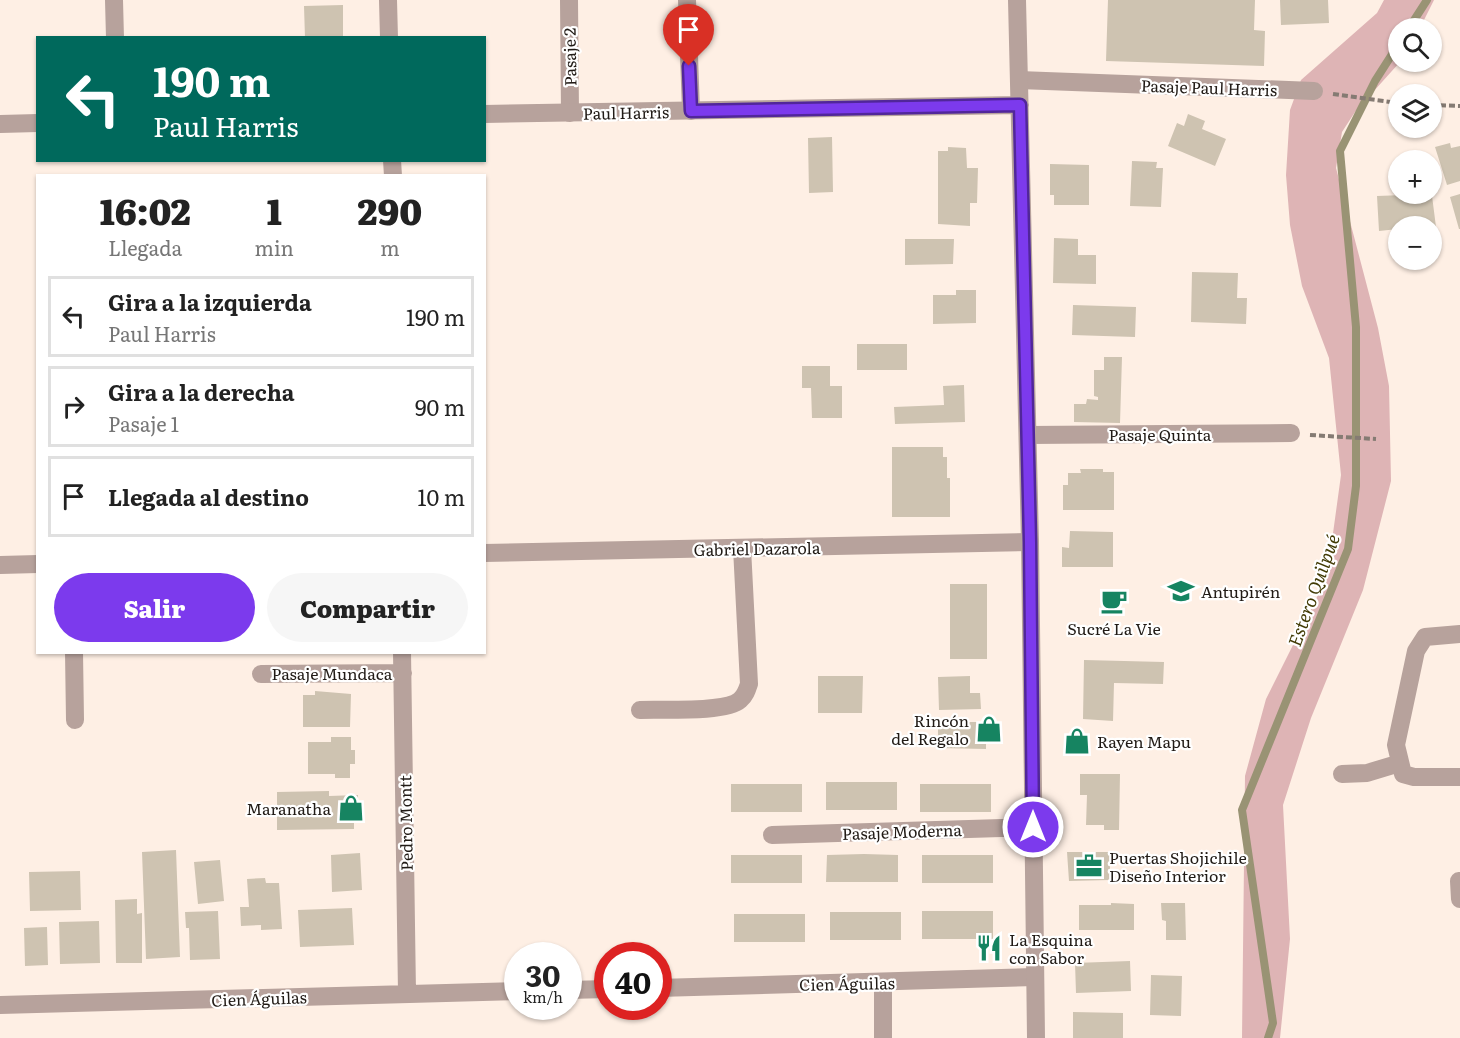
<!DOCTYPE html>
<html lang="es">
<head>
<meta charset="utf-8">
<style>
  body { margin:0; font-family:Literata,serif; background:#f6f6f6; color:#222; height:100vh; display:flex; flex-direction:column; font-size:22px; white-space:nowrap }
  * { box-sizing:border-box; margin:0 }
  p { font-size:20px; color:#767676 }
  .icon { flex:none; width:33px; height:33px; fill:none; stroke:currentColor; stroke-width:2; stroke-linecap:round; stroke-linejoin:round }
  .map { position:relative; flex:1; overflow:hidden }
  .panel { position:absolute; left:36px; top:174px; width:450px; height:480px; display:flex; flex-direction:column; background:#fff; border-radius:0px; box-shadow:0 2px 4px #0004 }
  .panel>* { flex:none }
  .top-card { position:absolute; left:36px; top:36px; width:450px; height:126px; border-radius:0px; box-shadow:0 2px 4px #0004; background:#00695c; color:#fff; overflow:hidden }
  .tools { position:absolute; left:1388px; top:18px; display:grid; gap:12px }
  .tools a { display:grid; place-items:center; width:54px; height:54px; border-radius:50%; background:#fff; box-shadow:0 2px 4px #0004; font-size:30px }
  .speed { position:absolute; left:504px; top:942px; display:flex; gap:12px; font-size:30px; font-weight:700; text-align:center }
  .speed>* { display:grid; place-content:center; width:78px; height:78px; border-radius:50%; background:#fff; box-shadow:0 2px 4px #0004; line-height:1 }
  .speed small { font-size:15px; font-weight:400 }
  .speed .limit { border:9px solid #d22; background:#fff; color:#111 }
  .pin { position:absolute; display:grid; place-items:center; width:51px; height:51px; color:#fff; margin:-62px -26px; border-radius:50% 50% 50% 0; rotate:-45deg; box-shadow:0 0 6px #0007 }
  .pin .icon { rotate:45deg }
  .me { position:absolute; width:66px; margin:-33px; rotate:0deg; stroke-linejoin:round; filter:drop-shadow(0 0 4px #0008) }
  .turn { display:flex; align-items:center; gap:21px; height:126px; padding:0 18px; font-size:27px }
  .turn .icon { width:78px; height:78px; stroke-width:2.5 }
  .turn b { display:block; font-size:42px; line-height:51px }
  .eta { display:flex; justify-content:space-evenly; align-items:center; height:102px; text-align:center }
  .eta b { font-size:36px; font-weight:800; line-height:42px }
  .primary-button { display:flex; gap:12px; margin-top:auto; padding:12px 18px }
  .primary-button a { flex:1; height:69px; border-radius:36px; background:#7c3aed; color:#fff; font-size:24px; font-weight:800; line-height:69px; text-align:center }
  .primary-button a+a { background:#f6f6f6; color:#222 }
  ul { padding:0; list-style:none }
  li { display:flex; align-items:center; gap:18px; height:81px; margin:0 12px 9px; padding:0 6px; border:3px solid #e0e0e0; border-radius:0px }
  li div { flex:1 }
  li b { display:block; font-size:22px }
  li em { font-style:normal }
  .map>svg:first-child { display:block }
  .green { fill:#deb4b5 }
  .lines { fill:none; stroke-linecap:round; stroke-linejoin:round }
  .stream { stroke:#999374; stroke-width:8 }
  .building { fill:#cec3b1 }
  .path { stroke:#857b73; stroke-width:4; stroke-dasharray:6 3; stroke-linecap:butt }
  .pedestrian { stroke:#b7a29c; stroke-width:18 }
  .minor { stroke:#b7a29c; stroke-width:18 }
  .tertiary { stroke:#b7a29c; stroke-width:18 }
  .route-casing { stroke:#51269a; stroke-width:15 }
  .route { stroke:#7c3aed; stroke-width:10 }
  .labels { text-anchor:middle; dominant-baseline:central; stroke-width:4.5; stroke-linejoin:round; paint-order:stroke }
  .street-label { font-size:16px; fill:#211b16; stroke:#fff }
  .poi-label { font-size:16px; fill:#211b16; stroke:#fff; text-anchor:start }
  .water-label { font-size:18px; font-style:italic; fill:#423b05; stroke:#fff }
</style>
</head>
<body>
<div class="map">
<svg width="1460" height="1038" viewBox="0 0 1460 1038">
  <rect width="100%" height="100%" fill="#feefe4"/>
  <!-- green -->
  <path class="green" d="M1384,0h50l-14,28h-22l2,34 -45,50 -13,20 -6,36 42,160 11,58 2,95 -28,109 -52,128 -28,87 7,134 -10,99h-38l3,-262 21,-77 61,-122 14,-102 -12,-117 -27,-72 -12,-61 -4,-50 4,-65 11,-30 76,-67z"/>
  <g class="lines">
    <!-- stream -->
    <path class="stream" d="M1409,28l18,-28
      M1268,1038l5,-15 -31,-213 106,-261 8,-63v-159l-16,-176 35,-70 23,-36"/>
  </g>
  <!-- building -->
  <path class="building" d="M1108,0h147l-1,30 11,1 -1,35 -158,-5z
    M1280,0h48l1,23 -48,2z
    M343,5v33h-38l-1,-32z
    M1188,114l17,7 -3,8 24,10 -11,27 -47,-20 9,-23 7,3z
    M832,137l1,55 -24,1 -1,-55z
    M1450,143l1,5 9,-2v35l-13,4 -12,-38z
    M948,147l18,1 1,20h11l-1,35h-7v23l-32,-2v-73h10z
    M1132,161l25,1 -1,6h7l-2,39 -31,-1z
    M1050,164l39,1v40h-35v-10h-4z
    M1431,188l5,39 -38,-1v3l-19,2 -2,-35 54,-2z
    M1460,194v35h-1l-9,-32z
    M1054,238l24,1v16h18v29l-43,-1z
    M905,239h49l-1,25 -48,1z
    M1192,272l46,1 -1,25h10l-1,26 -55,-2z
    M956,290h20v33l-43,1v-29h23z
    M1073,305l63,2 -1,30 -63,-2z
    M857,344h50v26h-50z
    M1104,357h18l-2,66 -46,-1v-18h12l1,-5 11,1v-3l-4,-1v-26h10z
    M802,366h28v20h12v32h-30l-1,-30h-9z
    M964,385l1,37 -70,2 -1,-17 50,-2 -1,-19z
    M892,447h51v10h4v21h3v39h-58z
    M1080,469h23v3h11v38h-51v-25h5v-12h13z
    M1070,531l43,1v35h-51v-20l7,1z
    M950,584h37v75h-37z
    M1084,660l80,2 -1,22 -49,-1 -1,38 -30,-2z
    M818,676h45l-1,37h-44z
    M970,676v17h10l1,16 -42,1 -1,-33z
    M315,691l36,3 -1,33h-47v-32h12z
    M938,722h48v27l-48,-1z
    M331,737h20v13h4v14h-5v14h-15v-4h-27v-32h23z
    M1080,774h40l-1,56h-15v-5h-18l1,-30h-7z
    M826,782h71v28h-71z
    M731,784h71v28h-71z
    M920,784h71v28h-71z
    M329,791v5l29,-1v18h-4v16l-77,1v-38z
    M176,850l4,107 -34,2 -4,-107z
    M1067,852h43v28l-41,1z
    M360,853l2,37 -30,2 -1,-37z
    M864,854l34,1v27h-72l1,-27z
    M731,855h71v28h-71z
    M922,855h71v28h-71z
    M220,860l4,41 -26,3 -4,-42z
    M80,871l1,39 -51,1 -1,-39z
    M265,878l1,5h13l3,46 -21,1v-5l-20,1 -1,-19h9l-2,-28z
    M137,899v15l5,-1v50h-26l-1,-63z
    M1111,903l23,1v26h-55v-25h32z
    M1161,903h24l1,37h-20v-19l-4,-1z
    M352,908l2,37 -54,2 -2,-37z
    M218,911l2,48 -30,1 -1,-32h-3l-1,-16z
    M922,911h71v28h-71z
    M830,912h71v28h-71z
    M734,914h71v28h-71z
    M99,921l1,42 -40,1 -1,-42z
    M47,927l1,38 -23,1 -1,-38z
    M1130,961l1,30 -55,2 -1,-30z
    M1151,975l31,1 -1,40 -31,-1z
    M1073,1012l50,1v25h-50z"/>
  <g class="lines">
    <!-- path -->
    <path class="path" d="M1333,94l65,9
      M1431,105l29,1
      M1310,435l66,4"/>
    <!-- pedestrian -->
    <path class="pedestrian" d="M1019,80l295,11"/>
    <!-- minor -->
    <path class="minor" d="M114,0l1,38
      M388,0l1,38
      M569,0l1,113
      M687,0l4,111
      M392,160l1,16
      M1028,435l263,-2
      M484,553l546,-11
      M0,565l38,-1
      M1460,634l-35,3 -9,14 -20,94 7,29 11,3h46
      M74,652l1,68
      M402,652l5,341
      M261,674l142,-1
      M640,710c21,-1 86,3 100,-10 5,-4 7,-10 9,-16l-7,-136
      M1342,774l25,-1 33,-10
      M772,835l261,-8
      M1459,881l1,18
      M883,983v55
      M658,988l377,-11
      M568,990l40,-1
      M0,1005l518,-14"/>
    <!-- tertiary -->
    <path class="tertiary" d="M1017,0l13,542 6,496
      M484,114l536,-9
      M0,124l38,-1"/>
  </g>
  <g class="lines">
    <!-- route casing -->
    <g class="route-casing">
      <path id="route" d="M689,66l2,45 329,-6 10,437 3,285"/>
    </g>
    <!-- route -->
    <use href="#route" class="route"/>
  </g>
  <!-- icons -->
  <defs>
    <g id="school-bare" transform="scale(2.07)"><path d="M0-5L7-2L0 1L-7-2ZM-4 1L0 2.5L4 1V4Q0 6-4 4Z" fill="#168461" stroke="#fff" stroke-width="2.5" paint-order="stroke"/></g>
    <g id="cafe-bare" transform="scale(2.07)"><path d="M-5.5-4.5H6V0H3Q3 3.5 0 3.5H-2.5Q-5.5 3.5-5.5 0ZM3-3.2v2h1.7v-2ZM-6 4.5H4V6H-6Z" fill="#168461" stroke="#fff" stroke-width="2.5" paint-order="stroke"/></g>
    <g id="shop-bare" transform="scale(2.07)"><path d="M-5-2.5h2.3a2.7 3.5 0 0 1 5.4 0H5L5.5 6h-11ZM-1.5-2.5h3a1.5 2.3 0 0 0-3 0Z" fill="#168461" stroke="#fff" stroke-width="2.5" paint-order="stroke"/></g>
    <g id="office-bare" transform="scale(2.07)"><path d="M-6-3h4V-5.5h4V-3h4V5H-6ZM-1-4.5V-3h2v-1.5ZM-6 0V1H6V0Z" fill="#168461" stroke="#fff" stroke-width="2.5" paint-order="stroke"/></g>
    <g id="restaurant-bare" transform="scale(2.07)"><path d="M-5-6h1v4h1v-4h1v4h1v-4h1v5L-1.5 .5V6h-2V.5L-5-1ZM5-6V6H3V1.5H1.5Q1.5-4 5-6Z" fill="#168461" stroke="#fff" stroke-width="2.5" paint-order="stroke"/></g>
  </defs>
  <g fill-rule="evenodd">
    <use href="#school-bare" x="1181" y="591"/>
    <use href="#cafe-bare" x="1114" y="601"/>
    <use href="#shop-bare" x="989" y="729"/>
    <use href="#shop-bare" x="1077" y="741"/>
    <use href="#shop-bare" x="351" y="808"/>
    <use href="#office-bare" x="1089" y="866"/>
    <use href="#restaurant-bare" x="989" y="948"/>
  </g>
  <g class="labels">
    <!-- street labels -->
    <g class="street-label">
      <text transform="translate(569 57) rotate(-91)">Pasaje 2</text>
      <text transform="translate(1209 87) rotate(2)">Pasaje Paul Harris</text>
      <text transform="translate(626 112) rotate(-1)">Paul Harris</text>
      <text x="1160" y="434">Pasaje Quinta</text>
      <text transform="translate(757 548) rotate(-1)">Gabriel Dazarola</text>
      <text x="332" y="673">Pasaje Mundaca</text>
      <text transform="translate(405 823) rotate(-91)">Pedro Montt</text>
      <text transform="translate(902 831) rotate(-2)">Pasaje Moderna</text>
      <text transform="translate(847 983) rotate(-1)">Cien Águilas</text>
      <text transform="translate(259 998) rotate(-2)">Cien Águilas</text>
    </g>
    <!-- poi labels -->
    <g class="poi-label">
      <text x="1201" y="591">Antupirén</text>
      <text x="1114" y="628" text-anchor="middle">Sucré La Vie</text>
      <text x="969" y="720" text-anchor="end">Rincón<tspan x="969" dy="18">del Regalo</tspan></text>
      <text x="1097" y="741">Rayen Mapu</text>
      <text x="331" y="808" text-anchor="end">Maranatha</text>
      <text x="1109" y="857">Puertas Shojichile<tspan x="1109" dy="18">Diseño Interior</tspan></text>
      <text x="1009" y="939">La Esquina<tspan x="1009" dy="18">con Sabor</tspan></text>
    </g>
    <!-- water labels -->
    <g class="water-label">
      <text transform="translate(1313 590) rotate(-70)">Estero Quilpué</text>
    </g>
  </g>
</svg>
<div class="tools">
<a><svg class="icon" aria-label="search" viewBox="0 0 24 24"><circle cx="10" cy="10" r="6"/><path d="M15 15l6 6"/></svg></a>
<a><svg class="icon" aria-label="layers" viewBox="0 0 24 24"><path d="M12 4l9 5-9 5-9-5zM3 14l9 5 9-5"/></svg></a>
<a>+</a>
<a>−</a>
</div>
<div class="speed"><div>30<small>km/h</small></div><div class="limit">40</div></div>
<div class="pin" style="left:689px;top:66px;background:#d93025"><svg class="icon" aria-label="arrive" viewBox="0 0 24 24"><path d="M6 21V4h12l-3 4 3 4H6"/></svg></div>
<svg class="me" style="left:1033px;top:827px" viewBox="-20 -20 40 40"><circle r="17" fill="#7c3aed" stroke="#fff" stroke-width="3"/><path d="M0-11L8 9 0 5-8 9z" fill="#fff"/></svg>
<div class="top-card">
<div class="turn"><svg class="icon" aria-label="left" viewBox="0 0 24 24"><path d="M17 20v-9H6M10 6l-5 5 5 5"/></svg><div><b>190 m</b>Paul Harris</div></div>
</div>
<section class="panel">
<div class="eta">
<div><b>16:02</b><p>Llegada</p></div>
<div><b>1</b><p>min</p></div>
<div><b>290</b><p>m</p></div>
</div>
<ul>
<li><svg class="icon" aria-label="left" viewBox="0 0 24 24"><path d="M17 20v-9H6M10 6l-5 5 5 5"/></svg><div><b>Gira a la izquierda</b><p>Paul Harris</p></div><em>190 m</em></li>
<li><svg class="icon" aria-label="right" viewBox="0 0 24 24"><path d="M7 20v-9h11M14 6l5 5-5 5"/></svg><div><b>Gira a la derecha</b><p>Pasaje 1</p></div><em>90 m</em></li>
<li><svg class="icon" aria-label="arrive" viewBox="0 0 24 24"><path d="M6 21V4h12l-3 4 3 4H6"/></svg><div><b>Llegada al destino</b></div><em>10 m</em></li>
</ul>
<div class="primary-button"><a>Salir</a><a>Compartir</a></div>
</section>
</div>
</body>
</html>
